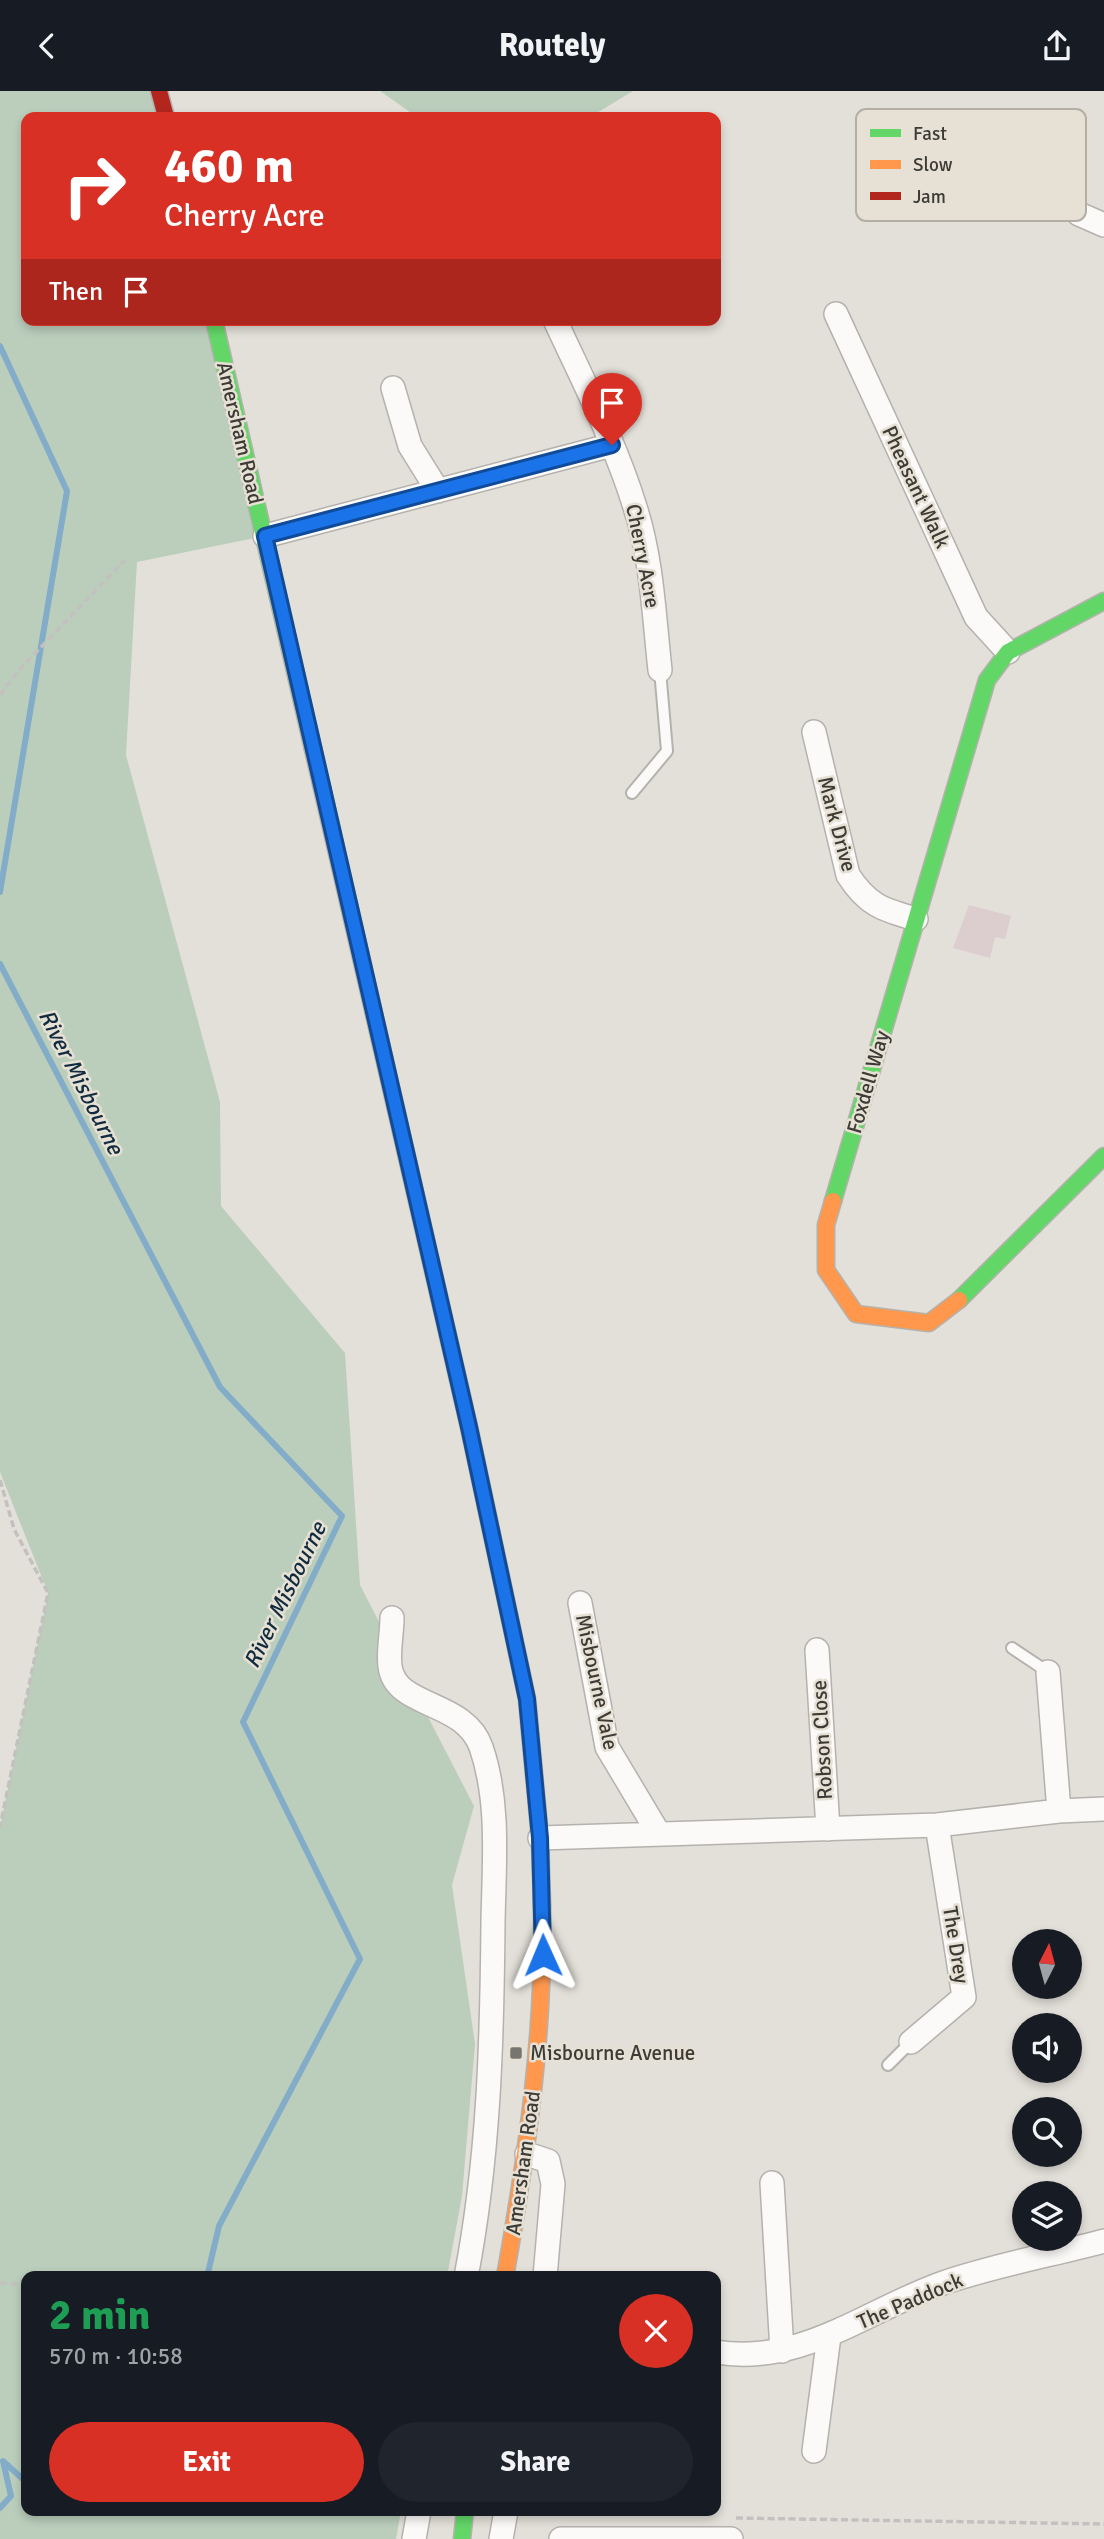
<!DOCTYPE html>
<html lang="en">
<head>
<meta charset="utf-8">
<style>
  body { margin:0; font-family:Signika,sans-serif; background:#20242c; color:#f1f3f6; height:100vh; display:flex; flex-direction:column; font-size:26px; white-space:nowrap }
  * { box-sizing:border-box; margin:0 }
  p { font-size:23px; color:#9ea1a6 }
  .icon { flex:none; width:38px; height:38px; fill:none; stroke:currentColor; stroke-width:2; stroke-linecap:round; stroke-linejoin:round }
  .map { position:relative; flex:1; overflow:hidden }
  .drawer { position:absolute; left:21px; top:2180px; width:700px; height:245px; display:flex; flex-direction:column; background:#171b24; border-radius:14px; box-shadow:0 4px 10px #0003 }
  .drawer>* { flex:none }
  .guide { position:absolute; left:21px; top:21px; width:700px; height:214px; border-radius:14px; box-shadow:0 4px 10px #0003; background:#d93025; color:#fff; overflow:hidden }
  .needle { width:46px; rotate:6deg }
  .fabs { position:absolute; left:1012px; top:1838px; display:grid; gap:14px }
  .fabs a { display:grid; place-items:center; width:70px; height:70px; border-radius:50%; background:#171b24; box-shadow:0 4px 10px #0003; font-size:35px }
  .pin { position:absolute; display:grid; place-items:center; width:60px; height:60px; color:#fff; margin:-72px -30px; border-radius:50% 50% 50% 0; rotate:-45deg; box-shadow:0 0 7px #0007 }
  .pin .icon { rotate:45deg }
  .me { position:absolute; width:77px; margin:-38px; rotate:359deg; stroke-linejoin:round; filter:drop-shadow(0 0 5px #0008) }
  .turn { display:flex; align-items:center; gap:24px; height:147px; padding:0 28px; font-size:32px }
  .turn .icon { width:91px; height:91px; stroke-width:2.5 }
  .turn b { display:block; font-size:49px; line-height:60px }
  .then { display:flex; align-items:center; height:66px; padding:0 28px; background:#0003; gap:14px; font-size:26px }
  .round { display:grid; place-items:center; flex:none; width:74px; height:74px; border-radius:37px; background:#20242c }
  .headline { display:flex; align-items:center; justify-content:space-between; height:119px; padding:0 28px }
  h1 { font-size:42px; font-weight:700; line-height:52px; color:#1e9e55 }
  .cta { display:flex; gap:14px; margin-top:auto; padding:14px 28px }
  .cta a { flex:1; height:80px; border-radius:42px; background:#d93025; color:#fff; font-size:28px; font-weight:700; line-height:80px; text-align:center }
  .cta a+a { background:#20242c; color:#f1f3f6 }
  header { display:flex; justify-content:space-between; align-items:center; height:91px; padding:0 28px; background:#171b24; font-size:32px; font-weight:700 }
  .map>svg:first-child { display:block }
  .green { fill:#bbcebc }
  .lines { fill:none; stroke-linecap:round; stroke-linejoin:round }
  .stream { stroke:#83acc8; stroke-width:6 }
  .building { fill:#dccdcf }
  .lane-casing { stroke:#b4b2ad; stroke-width:14 }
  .street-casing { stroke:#b4b2ad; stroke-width:26 }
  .fast-casing { stroke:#b4b2ad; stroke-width:19 }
  .slow-casing { stroke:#b4b2ad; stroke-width:19 }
  .jam-casing { stroke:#b4b2ad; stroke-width:19 }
  .path { stroke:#c3c1bf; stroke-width:3.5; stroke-dasharray:7 3.5; stroke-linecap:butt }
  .lane { stroke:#fbfaf9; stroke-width:10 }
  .street { stroke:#fbfaf9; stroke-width:23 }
  .fast { stroke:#63d668; stroke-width:16 }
  .slow { stroke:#ff974d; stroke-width:16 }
  .jam { stroke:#b3261e; stroke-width:16 }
  .route-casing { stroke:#114b97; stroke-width:18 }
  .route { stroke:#1a73e8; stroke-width:12 }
  .poi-dot { fill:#77756f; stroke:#e7e1d5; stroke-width:2.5 }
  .labels { text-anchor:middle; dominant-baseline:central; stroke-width:5; stroke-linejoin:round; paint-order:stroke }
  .street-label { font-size:21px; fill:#3d3b36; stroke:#e7e1d5 }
  .poi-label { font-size:21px; fill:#3d3b36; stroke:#e7e1d5; text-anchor:start }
  .water-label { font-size:23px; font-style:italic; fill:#112c3f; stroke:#e7e1d5 }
  .key { fill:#e7e1d5; stroke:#b4afa5; stroke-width:2 }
  .key-label { font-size:19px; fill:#3d3b36 }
</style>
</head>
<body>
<header><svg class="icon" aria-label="back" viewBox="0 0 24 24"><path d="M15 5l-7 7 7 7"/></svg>Routely<svg class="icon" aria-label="share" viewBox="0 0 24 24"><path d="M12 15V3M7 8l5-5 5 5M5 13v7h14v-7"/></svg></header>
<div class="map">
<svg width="1104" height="2448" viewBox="0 0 1104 2448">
  <rect width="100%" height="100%" fill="#e3e0d9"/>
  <!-- green -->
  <path class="green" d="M0,0h168l6,26h-148v203h192l47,216 -128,26 -11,193 94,347 1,104 124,147 15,232 114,221 -22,79 23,159 -13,152 -15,81h-421v234h375l-5,28h-396v-712l48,-234 -48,-121z
    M380,0h253l-43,26h-173z"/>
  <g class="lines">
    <!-- stream -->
    <path class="stream" d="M0,255l67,145 -67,401
      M0,873l220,423 122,129 -99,206 117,237 -141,267 -12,51
      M0,2417l11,-12 -8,-35 23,21"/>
  </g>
  <!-- building -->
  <path class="building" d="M969,814l42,11 -6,23 -10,-2 -5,21 -37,-10z"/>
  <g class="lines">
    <!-- lane casing -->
    <g class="lane-casing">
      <path id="lane" d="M632,702l35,-42 -7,-81
        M1012,1557l36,24
        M888,1974l23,-23"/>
    </g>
    <!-- street casing -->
    <g class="street-casing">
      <path id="street" d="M1079,123l25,11
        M836,223l140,303 32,35
        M555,229c28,61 60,122 80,187 17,52 19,109 25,163
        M393,297l17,58 28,45
        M265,445l347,-91
        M814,641l34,143c19,30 35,35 68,44
        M580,1512l27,144 52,87
        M392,1527c0,15 -4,33 -2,48 5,43 74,33 91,81 19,55 13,117 12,175 -1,121 -4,235 -27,355
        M817,1559l11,179
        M1048,1581l11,139
        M540,1747l397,-13 122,-14 45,-2
        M911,1951l53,-45 -27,-172
        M527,2063l21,7 5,23 -8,93
        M772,2092l10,168
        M716,2261c85,14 151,-42 227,-69 52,-18 108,-28 161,-42
        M814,2360l15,-115
        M414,2448l5,-28
        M501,2448l5,-28
        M561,2448h170"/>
    </g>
    <!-- fast casing -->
    <g class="fast-casing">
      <path id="fast" d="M214,229l99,429
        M380,949l89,387 58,272 13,139 2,67
        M833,1110l154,-521 21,-28 96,-51
        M959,1209l145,-144
        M462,2448l3,-28"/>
    </g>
    <!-- slow casing -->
    <g class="slow-casing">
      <path id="slow" d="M313,658l67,291
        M833,1110l-7,24v45l30,44 73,9 30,-23
        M505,2186c22,-123 40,-247 37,-372"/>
    </g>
    <!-- jam casing -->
    <g class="jam-casing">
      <path id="jam" d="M159,0l7,26"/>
    </g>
    <!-- path -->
    <path class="path" d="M0,604l20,-26 105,-109
      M0,1389l14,49 34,64 -48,234
      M0,2192l26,2
      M736,2427l368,6"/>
    <!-- lane -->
    <use href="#lane" class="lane"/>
    <!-- street -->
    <use href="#street" class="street"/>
    <!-- fast -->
    <use href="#fast" class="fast"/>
    <!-- slow -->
    <use href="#slow" class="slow"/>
    <!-- jam -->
    <use href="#jam" class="jam"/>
  </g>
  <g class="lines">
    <!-- route casing -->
    <g class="route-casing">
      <path id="route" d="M543,1864l-3,-117 -13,-139 -58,-272 -204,-891 347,-91"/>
    </g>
    <!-- route -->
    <use href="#route" class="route"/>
  </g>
  <!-- markers -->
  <rect class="poi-dot" x="509" y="1955" width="14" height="14" rx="3.5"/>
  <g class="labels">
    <!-- street labels -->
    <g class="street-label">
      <text transform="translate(240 342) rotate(77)">Amersham Road</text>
      <text transform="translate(916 396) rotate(65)">Pheasant Walk</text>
      <text transform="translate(643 465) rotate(79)">Cherry Acre</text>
      <text transform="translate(837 733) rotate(75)">Mark Drive</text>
      <text transform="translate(868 991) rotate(-74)">Foxdell Way</text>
      <text transform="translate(597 1591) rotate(78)">Misbourne Vale</text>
      <text transform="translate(822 1649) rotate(-93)">Robson Close</text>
      <text transform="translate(956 1854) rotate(81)">The Drey</text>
      <text transform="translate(523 2072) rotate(-82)">Amersham Road</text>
      <text transform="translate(910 2210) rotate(-23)">The Paddock</text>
    </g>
    <!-- poi labels -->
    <g class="poi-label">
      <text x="530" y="1962">Misbourne Avenue</text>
    </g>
    <!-- water labels -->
    <g class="water-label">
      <text transform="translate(81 991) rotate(63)">River Misbourne</text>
      <text transform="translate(285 1504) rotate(-64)">River Misbourne</text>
    </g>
  </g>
  <!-- legend -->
  <rect x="856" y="18" width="230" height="112" rx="10" class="key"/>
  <rect x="870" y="38" width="31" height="8" fill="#63d668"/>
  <rect x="870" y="69" width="31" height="9" fill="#ff974d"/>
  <rect x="870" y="101" width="31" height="8" fill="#b3261e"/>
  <g class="key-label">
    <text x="913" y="49">Fast</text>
    <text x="913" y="80">Slow</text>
    <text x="913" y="112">Jam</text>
  </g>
</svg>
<div class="fabs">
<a><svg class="needle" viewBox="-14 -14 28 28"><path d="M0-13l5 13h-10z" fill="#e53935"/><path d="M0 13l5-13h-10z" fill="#9ea1a6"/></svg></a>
<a><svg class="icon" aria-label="sound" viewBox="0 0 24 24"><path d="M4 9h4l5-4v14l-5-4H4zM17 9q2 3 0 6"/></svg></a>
<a><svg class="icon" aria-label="search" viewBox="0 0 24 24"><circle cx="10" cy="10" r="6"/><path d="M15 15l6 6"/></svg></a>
<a><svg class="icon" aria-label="layers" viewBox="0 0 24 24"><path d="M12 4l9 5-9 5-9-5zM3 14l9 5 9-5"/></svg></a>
</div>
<div class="pin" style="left:612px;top:354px;background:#d93025"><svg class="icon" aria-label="arrive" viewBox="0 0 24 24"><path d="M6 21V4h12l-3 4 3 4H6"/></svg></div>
<svg class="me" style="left:543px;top:1864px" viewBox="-20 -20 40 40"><path d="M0-17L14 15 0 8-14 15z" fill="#1a73e8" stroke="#fff" stroke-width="4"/></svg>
<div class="guide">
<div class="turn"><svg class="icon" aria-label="right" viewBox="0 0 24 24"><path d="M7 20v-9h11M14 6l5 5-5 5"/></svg><div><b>460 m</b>Cherry Acre</div></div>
<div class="then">Then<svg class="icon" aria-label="arrive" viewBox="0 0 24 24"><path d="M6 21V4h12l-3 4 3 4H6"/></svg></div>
</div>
<section class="drawer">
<div class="headline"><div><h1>2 min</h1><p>570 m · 10:58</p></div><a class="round" style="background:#d93025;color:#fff"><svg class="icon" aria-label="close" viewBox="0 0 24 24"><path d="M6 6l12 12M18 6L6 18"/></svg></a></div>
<div class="cta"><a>Exit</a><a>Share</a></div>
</section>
</div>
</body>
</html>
